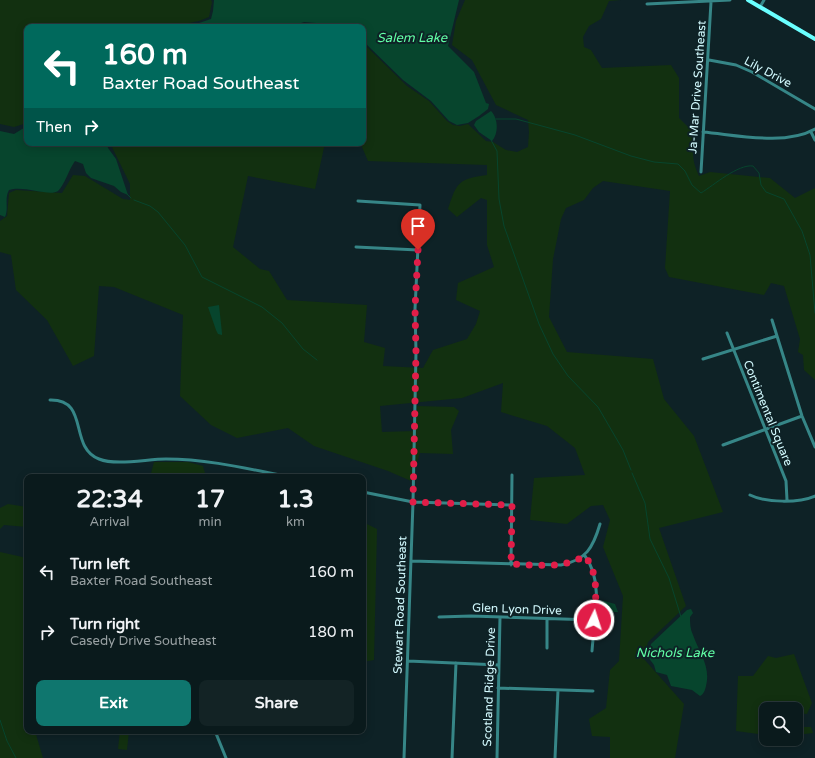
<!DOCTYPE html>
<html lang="en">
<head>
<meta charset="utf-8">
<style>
  body { margin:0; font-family:"Varela Round",sans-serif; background:#132325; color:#f1f3f6; height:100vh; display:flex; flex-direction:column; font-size:15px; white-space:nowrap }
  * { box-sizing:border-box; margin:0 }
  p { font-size:13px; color:#99a1a3 }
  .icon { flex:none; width:22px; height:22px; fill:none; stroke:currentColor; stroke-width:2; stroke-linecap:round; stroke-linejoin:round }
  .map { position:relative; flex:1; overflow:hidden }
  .details { position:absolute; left:24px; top:474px; width:342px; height:260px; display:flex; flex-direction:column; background:#0a1a1c; border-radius:8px; box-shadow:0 2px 10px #0003,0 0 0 1px #2a383b }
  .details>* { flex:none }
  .hud { position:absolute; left:24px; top:24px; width:342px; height:122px; border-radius:8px; box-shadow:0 2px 10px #0003,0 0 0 1px #2a383b; background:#00695c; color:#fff; overflow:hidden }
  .tools { position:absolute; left:759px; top:702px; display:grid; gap:8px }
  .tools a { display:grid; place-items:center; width:44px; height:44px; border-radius:8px; background:#0a1a1c; box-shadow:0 2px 10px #0003,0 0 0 1px #2a383b; font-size:20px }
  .pin { position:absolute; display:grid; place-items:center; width:34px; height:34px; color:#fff; margin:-41px -17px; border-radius:50% 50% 50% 0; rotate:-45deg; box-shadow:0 0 4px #0007 }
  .pin .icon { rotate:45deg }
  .me { position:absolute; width:44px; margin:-22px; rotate:4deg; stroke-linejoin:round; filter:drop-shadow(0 0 3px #0008) }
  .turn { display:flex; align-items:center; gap:14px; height:84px; padding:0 12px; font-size:18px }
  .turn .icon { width:52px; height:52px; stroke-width:2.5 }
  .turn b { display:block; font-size:28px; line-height:34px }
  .then { display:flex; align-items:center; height:38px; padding:0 12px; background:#0003; gap:8px; font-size:15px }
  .eta { display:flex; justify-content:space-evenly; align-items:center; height:68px; text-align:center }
  .eta b { font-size:24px; font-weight:800; line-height:28px }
  .button { display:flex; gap:8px; margin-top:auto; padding:8px 12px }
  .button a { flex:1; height:46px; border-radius:8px; background:#0f766e; color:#fff; font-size:16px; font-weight:800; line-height:46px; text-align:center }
  .button a+a { background:#132325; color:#f1f3f6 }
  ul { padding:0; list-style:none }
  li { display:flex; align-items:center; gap:12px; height:60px; padding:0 12px }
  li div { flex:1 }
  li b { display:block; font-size:15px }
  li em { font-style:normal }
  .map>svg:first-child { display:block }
  .green { fill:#123010 }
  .water { fill:#07452d }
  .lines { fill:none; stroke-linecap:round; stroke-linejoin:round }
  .stream { stroke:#07452d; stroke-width:1 }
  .minor { stroke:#368687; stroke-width:3 }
  .secondary { stroke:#6affff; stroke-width:4 }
  .route { stroke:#e11d48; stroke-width:7; stroke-dasharray:0 12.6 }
  .labels { text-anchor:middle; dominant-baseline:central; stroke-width:4; stroke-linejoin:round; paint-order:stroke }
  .street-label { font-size:12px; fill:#d3fbff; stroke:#0e2226 }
  .water-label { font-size:13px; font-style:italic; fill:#61ffa6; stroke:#0e2226 }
</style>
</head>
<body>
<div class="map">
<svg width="815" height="758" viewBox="0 0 815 758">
  <rect width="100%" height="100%" fill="#0e2226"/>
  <!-- green -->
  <path class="green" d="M0,0h211l1,2 -3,15 -10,4 -29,6h-143v96l-13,4 -14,-3z
    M465,0h156l-12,1 -8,18 -12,7 -6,11 1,10 7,3 11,18 69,-3 8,13v40l17,17c-5,16 -4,26 3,41l11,-4 60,6 25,20 20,-10v192l-11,-10 -1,-15 -5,-3 2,-13 -16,-53 -13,-3 -7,12 -95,-18 -4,-9 5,-77 -67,-10 -10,7 -9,12 -18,8 -5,11 -8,40 -4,58 18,35 86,7 11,40 30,37 29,76 -64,16 27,78 -38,36 -4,17 40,45 -9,54h-65v-21l-18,-1 -3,-17 17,-11 4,-38 9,-9 4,-65 -20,-49 7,-27 -7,-15 -12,1 -24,18 -37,-4 4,-42 51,-3 -10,-27 -28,-22 -46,-14 2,-29 -41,15 -82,8 2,26 33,-1 2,-25 37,1 5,4 -8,19 2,24 -33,-1 -9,28 -23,-10 -74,-25 -26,-18 -51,10 -26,-13 -31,-29 3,-81 -69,-28 -15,-1 -5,70 -21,10 -26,-46 -31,-30 -5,-35 -11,-3v-31l7,-5 2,-23 7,-3 46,3 11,-18 12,1 38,23 7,1v-16l-20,-41h215l-10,46 -67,-13 -15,71 27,22 9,2 18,29 80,5 -3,37 21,6 -2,18 40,2 10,-18 34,-11 9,-15 4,-13 -24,-11 2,-17 36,-16 -7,-22v-45l-6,-2 -24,19 -9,-8c9,-27 10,-30 39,-34v-10l-119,-4 -6,-14 1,-104 44,43 22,15 18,20 6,4 7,1 8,-2 18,17 7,1 13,8 11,2 11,-5 1,-15 -1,-12 -32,-15 -24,-45 -20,-15 4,-24z
    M154,462h34l15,4 3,11h-56z
    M8,504l19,3v20l-23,-2 -4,4v-21z
    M363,522l14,7 -3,131 -11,2z
    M0,552l27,6v173h8l8,27h-43z
    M794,654l18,49 -5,11 -11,-1v-4h-30v26l-30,-4 2,-55h15l15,-20 8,2z
    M796,727h15l2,6 -17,2z
    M120,731h9l-2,19 -9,-1z"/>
  <!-- water -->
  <path class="water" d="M214,0h245l-11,46 26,26 12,31 3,1 -1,5 -9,7 -11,7 -11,2 -8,-4 -18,-20 -28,-21 -40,-39v-14h-21l-3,-2 -35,-3 -14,5h-112l21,-4 12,-4 2,-8z
    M491,111c7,7 8,22 1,30l-13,-9 -5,-7 2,-4z
    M27,126v17h80l1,5 8,11 12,36 -7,-3 -7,-6 -23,-8 -5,-5 -3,-9 -8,-3c-6,8 -11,25 -17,30 -9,6 -34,-6 -49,-1 -5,9 0,18 -4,27l-5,-2v-84l14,3z
    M219,305l3,28v2l-4,-1 -2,-4 -8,-23z
    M604,601l11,3 3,8h-15l-1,-10z
    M691,609l2,4 -3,4c0,6 0,12 3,18 6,17 18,32 13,51 -1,4 -2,8 -6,10l-8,-6 -21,-4 -4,-11 -11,-3 -2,-7 -6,-8 3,-13 36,-34z"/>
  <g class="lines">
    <!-- stream -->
    <path class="stream" d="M496,119h20l59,16 56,21 23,6 24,2 7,7 7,14 9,8c13,-8 37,-29 52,-27l6,7 2,12 5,7 18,7 18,32 8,24 5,58
      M491,140l6,11 2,48 5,27 35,98 14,30 15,22 30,31 25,43 8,20
      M127,194l4,4
      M134,200l16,6 8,6 27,33 17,32 60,30 20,16 21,26 14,11
      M632,473l13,30 5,36 19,39 12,39
      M0,720l7,21 9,17"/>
    <!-- minor -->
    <path class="minor" d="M647,4l83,-4
      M760,7l4,-7
      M709,60l27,5 16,7 63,37
      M703,132c34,3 82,14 112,-3
      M811,132l4,8
      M701,172l10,-170
      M358,201l62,4 -5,104 1,43 -3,150 -9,256
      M356,247l62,3
      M772,320l30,96 13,31
      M727,333l59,148 1,19
      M703,359l74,-23
      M50,400c40,-1 18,47 49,59 17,7 48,0 67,0 42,0 83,10 124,18
      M723,445l79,-29
      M363,492l50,10 99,3
      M750,495c16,8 49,8 65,1
      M585,556c19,25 9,65 7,95
      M411,561l150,4c25,-5 32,-17 39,-41
      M511,565l1,-90
      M439,617l32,-1 123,4
      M547,648v-29
      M408,661l91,4
      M498,688l95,3
      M215,731l11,27
      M452,758l4,-95
      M497,758l3,-141
      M555,758l3,-68"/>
    <!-- secondary -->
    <path class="secondary" d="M748,0l67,39"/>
  </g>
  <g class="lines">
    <!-- route -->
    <path class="route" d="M418,250l-3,59 1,43 -3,150 99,3 -1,59c25,1 51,5 74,-8 14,18 11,42 9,64"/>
  </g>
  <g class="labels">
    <!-- street labels -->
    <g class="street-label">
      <text transform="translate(768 72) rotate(28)">Lily Drive</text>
      <text transform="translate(697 87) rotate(-86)">Ja-Mar Drive Southeast</text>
      <text transform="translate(768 413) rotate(68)">Contimental Square</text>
      <text transform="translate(400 605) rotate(-88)">Stewart Road Southeast</text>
      <text transform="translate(517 609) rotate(2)">Glen Lyon Drive</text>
      <text transform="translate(489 687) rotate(-88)">Scotland Ridge Drive</text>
    </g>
    <!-- water labels -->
    <g class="water-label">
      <text x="412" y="38">Salem Lake</text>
      <text x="675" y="653">Nichols Lake</text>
    </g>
  </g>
</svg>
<div class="tools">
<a><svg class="icon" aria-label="search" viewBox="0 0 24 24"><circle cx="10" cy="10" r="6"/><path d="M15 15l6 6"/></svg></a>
</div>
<div class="pin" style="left:418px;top:250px;background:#d93025"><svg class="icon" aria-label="arrive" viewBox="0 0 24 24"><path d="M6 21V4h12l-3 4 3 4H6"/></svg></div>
<svg class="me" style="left:594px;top:620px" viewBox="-20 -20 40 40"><circle r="17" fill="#e11d48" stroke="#fff" stroke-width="3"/><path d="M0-11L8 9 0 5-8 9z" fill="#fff"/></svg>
<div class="hud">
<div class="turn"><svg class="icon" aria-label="left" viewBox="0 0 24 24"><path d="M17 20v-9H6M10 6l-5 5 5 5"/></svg><div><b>160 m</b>Baxter Road Southeast</div></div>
<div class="then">Then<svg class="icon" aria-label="right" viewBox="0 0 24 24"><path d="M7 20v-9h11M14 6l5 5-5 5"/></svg></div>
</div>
<section class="details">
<div class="eta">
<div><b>22:34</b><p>Arrival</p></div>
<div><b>17</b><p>min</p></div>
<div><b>1.3</b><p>km</p></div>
</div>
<ul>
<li><svg class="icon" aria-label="left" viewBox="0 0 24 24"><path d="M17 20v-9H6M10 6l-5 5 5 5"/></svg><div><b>Turn left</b><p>Baxter Road Southeast</p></div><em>160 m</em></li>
<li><svg class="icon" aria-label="right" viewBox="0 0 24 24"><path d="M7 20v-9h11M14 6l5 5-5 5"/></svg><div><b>Turn right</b><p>Casedy Drive Southeast</p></div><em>180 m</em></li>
</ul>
<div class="button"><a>Exit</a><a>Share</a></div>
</section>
</div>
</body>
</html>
